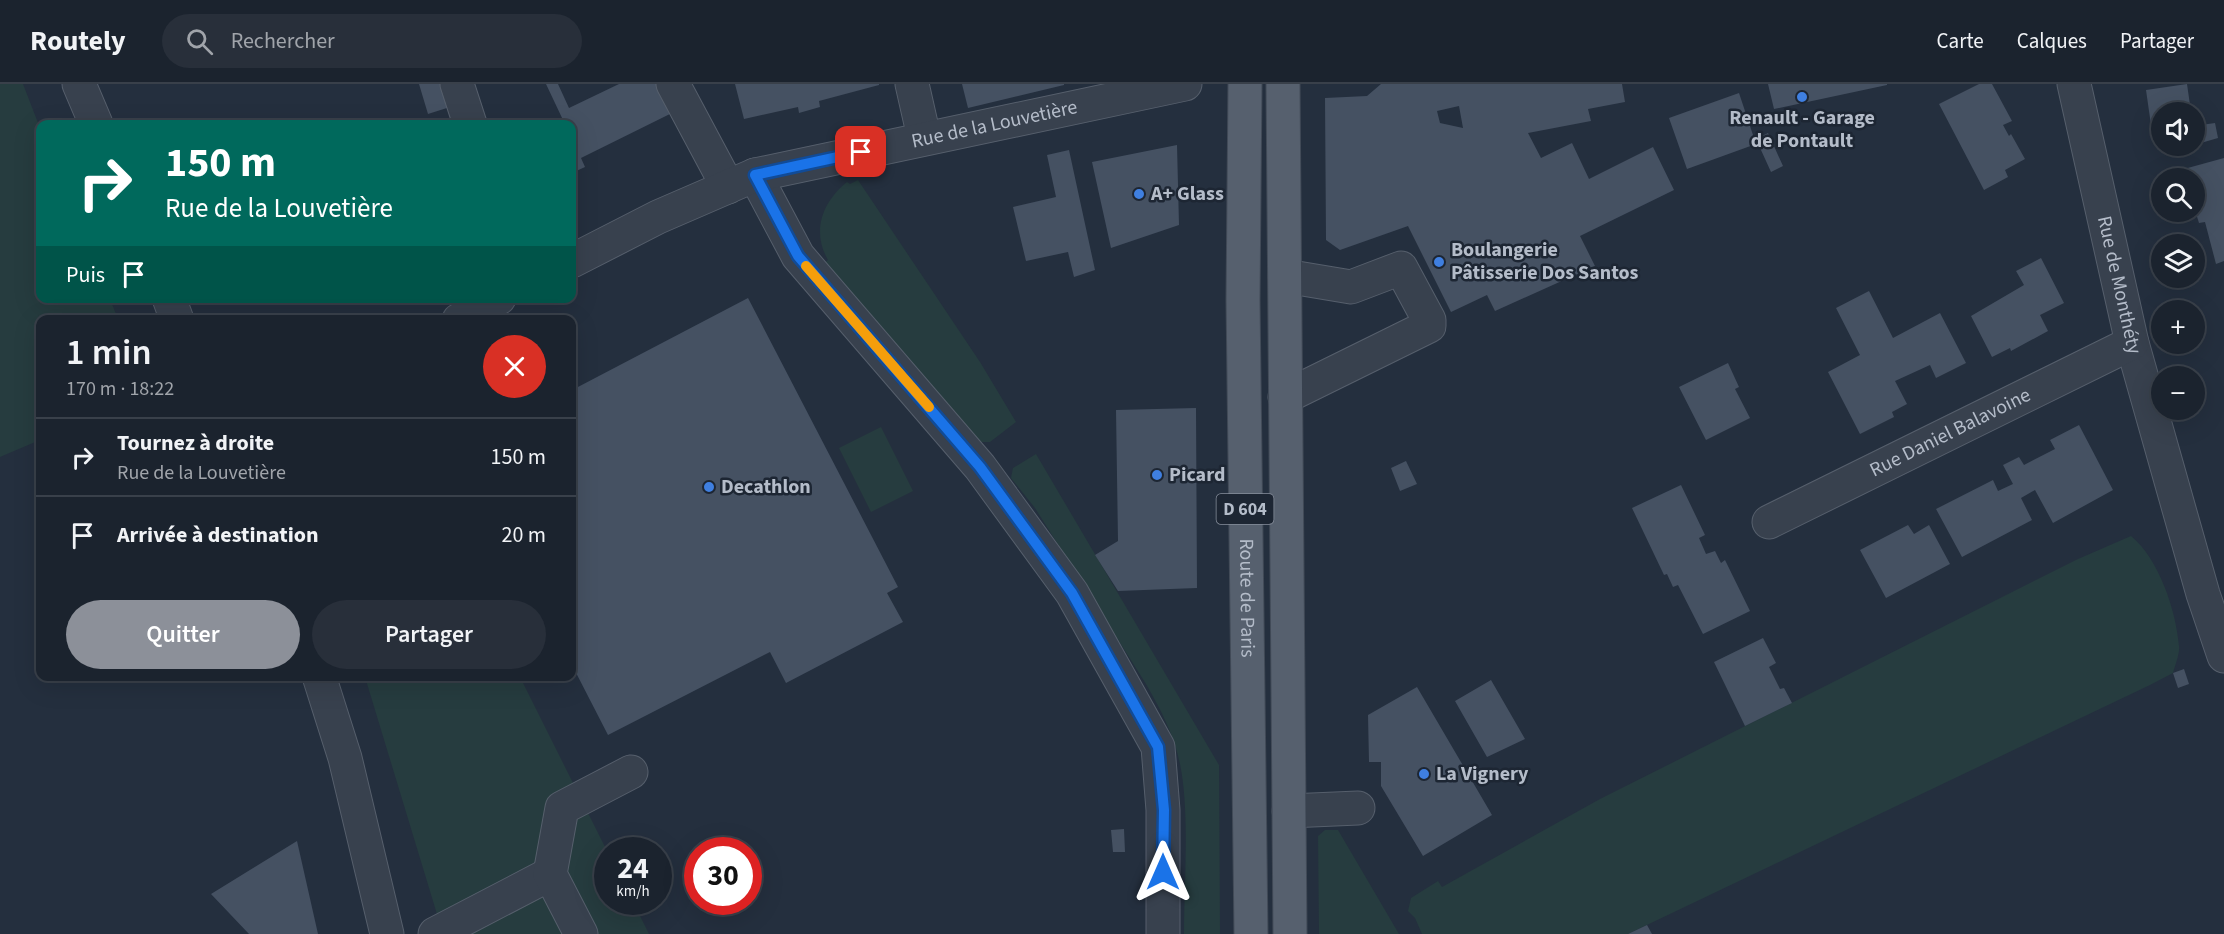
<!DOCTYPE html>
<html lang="fr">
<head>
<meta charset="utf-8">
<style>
  body { margin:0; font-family:"Source Sans 3",sans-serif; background:#282f3a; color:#f1f3f6; height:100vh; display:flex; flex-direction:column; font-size:22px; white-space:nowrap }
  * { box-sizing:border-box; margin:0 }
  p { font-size:20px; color:#a0a4aa }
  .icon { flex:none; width:33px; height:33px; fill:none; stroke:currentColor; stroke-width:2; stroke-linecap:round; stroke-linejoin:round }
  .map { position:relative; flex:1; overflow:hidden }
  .drawer { position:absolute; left:36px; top:231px; width:540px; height:366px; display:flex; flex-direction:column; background:#1b232e; border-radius:12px; box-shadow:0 6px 24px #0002,0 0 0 2px #39404a }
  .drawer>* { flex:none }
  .banner { position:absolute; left:36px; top:36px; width:540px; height:183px; border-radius:12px; box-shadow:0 6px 24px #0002,0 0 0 2px #39404a; background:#00695c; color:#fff; overflow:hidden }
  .controls { position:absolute; left:2151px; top:18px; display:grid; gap:12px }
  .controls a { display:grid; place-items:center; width:54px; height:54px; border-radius:50%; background:#1b232e; box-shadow:0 6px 24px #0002,0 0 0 2px #39404a; font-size:30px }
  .speed { position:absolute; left:594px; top:753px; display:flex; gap:12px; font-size:30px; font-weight:700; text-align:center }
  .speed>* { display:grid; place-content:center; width:78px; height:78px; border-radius:50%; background:#1b232e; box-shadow:0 6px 24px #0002,0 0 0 2px #39404a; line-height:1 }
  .speed small { font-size:15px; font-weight:400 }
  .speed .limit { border:9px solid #d22; background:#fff; color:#111 }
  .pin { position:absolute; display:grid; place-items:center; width:51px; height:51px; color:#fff; margin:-26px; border-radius:12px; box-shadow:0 3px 9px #0006 }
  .me { position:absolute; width:66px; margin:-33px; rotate:0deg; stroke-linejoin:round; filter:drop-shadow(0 0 4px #0008) }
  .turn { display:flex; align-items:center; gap:21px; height:126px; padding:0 30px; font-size:27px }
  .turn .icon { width:78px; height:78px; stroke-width:2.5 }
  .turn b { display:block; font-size:42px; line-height:51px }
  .then { display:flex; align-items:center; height:57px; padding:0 30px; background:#0003; gap:12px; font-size:22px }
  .round { display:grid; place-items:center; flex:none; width:63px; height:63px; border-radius:32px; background:#282f3a }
  .headline { display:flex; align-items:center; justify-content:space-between; height:102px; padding:0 30px }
  h1 { font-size:36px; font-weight:600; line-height:45px }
  .button { display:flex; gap:12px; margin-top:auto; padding:12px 30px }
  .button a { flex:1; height:69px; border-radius:36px; background:#8c9099; color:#fff; font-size:24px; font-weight:600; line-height:69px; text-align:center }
  .button a+a { background:#282f3a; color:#f1f3f6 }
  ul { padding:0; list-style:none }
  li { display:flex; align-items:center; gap:18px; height:78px; padding:0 30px; border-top:2px solid #39404a }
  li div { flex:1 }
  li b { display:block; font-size:22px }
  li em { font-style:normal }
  header { display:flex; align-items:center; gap:36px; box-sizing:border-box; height:84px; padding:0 30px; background:#1b232e; border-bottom:2px solid #39404a }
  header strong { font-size:28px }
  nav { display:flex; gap:33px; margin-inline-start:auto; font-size:21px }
  .search { width:420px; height:54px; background:#282f3a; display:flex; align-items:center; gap:15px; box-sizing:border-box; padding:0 21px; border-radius:33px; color:#a0a4aa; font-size:22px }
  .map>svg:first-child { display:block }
  .green { fill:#263c3f }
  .building { fill:#455162; fill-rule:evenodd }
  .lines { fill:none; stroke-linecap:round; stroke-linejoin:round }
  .minor-casing { stroke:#565f6c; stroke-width:35 }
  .major-casing { stroke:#414a57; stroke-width:35 }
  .minor { stroke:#38414e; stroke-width:33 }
  .major { stroke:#56606e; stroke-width:33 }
  .route-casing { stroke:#114b97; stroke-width:15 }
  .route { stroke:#1a73e8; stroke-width:10 }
  .slow { stroke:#f59e0b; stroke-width:10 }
  .shop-dot { fill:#3f7fe0; stroke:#1d2633; stroke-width:2 }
  .labels { text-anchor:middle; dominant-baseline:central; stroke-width:5; stroke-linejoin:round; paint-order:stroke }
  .shield { fill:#1d2633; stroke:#878f9c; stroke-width:1.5 }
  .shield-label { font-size:18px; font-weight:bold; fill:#b4bcc9 }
  .poi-label { font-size:20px; font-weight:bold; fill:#b4bcc9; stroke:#1d2633; text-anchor:start }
  .street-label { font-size:20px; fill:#b4bcc9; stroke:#1d2633 }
</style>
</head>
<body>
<header>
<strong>Routely</strong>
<div class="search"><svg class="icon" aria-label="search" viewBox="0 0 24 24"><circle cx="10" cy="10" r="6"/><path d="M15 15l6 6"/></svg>Rechercher</div>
<nav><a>Carte</a><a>Calques</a><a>Partager</a></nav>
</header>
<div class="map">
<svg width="2224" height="850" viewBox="0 0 2224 850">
  <rect width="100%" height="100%" fill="#242f3e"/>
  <!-- green -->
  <path class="green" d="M0,0h23l17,44v170l70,1 8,20 -78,1v120l-40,17z
    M858,96l122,182 36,60 -26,20h-12l-154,-179 4,-3c-17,-29 -5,-59 19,-78l3,2z
    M881,343l32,64 -42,21 -32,-64z
    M1036,370l183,311 1,169h-36c0,-51 6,-121 -4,-170 -6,-29 -19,-54 -34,-80l-111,-176 -24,-30 2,-10z
    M2131,452c28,23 45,74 48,110 1,8 -4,19 -6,27l-23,12 -522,249h-206l-7,-16 -7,-7 3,-13 27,-17 4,6 158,-88 478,-240z
    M365,593h155l87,174 1,51h25l16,32h-206z
    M1325,746h13l61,104h-80l-1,-98z"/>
  <!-- building -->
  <path class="building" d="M419,0h24l7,23 -22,7z
    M546,0h12l11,24 50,-24h46l13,26 -97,48 4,9 -13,6v-49h-19l10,-4z
    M735,0h144v1l-60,16 1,6 -21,6 -1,-6 -54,12z
    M962,0h102v1l-96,23z
    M1381,0h241l3,18 -37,7 3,12 -63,12 13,25 31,-15 17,36 64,-32 21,43 -94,46 15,30 -100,45 -8,-16 -36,17 -43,-86 -68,24 -14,-10 -1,-142 42,-2zM1459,22l4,22 -23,-5 -3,-12z
    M1768,0h119v1l-113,24z
    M1979,0h13l20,37 -9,4 6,11 2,-2 14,25 -20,11 3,7 -24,13 -45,-86z
    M2187,0l4,28h-29v19l-10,1 -6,-42z
    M1739,9l17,51 -69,25 -18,-51z
    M2215,39l3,15 -24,7v-19z
    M1768,49l15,33 -12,6 -15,-33z
    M1177,61l2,80 -68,23 -19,-86z
    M2167,62h21l-20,6z
    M1069,66l26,120 -21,7 -6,-25 -42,9 -13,-54 43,-10 -9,-42z
    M2224,74v103l-8,3 -11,-42 -6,1 -5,-16v-29h-7l-3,-9z
    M2041,174l23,45 -24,12 8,16 -37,20 -1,-3 -18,9 -21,-41 53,-31 -8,-14z
    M1869,207l24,47 47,-25 26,50 -30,15 -6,-13 -35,16 12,23 -15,8 2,5 -34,17 -32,-62 32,-17 -24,-47z
    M748,214l150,289 -11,6 16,29 -117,61 -16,-31 -162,83 -36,-70v-285l4,8z
    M1728,279l11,24 -4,2 15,29 -44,22 -27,-53z
    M1196,324l1,180 -79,3 -23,-36 23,-14 -2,-131z
    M2079,341l34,65 -60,33 -18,-33 -14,8 11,22 -70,37 -26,-48 57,-29 5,11 15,-7 -10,-19 16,-8 5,8 31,-16 -5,-9z
    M1406,377l11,23 -17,7 -9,-23z
    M1681,401l24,50 -6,3 7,16 9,-3 6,12 4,-3 25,51 -47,23 -25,-49 -5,2 -6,-13 -3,1 -32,-67z
    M1908,441l6,9 15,-9 21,39 -64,34 -26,-48z
    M1763,554l13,25 -7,4 11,22 4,-1 8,15 -47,23 -31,-64z
    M2184,585l5,15 -11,4 -5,-15z
    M1491,596l34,59 -38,18 -32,-56z
    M1417,603l75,128 -69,41 -42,-70v-24h-12l-1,-47z
    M1124,745l1,23h-12l-2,-22z
    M297,757l21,93h-69l-38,-40z
    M1647,841l5,9h-24z"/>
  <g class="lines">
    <!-- minor casing -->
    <g class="minor-casing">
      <g id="minor">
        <path d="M79,0l17,40"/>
        <path d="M457,0l13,40"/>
        <path d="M673,0l55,103"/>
        <path d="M912,0l12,53"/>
        <path id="s1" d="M2074,0l58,259 71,251 21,62"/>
        <path d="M755,91l43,81 182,211 92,126 86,154 5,63v124"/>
        <path id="s2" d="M572,177l86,-44 97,-42 430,-91"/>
        <path d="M1285,192l66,11 50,-19 28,52v6l-144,71"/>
        <path d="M169,214l8,22"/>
        <path d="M459,236l40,-22"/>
        <path id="s3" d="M1769,438l363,-179"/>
        <path d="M319,592l26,82 42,176"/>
        <path d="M1289,727l69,-3"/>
        <path d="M435,850l115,-60"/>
        <path d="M581,850l-31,-60 12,-66 69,-36"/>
      </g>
    </g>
    <!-- major casing -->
    <g class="major-casing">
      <g id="major">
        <path id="s4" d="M1245,0l-2,216 8,634"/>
        <path d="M1283,0l7,850"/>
      </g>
    </g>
    <!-- minor -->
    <use href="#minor" class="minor"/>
    <!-- major -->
    <use href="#major" class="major"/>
  </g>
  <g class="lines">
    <!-- route casing -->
    <g class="route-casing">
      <path id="route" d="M861,68l-106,23 43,81 182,211 92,126 86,154 6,63 -1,62"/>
    </g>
    <!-- route -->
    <use href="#route" class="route"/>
    <!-- slow -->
    <path class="slow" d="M806,182l123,141"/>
  </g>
  <!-- markers -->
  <g class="shop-dot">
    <circle cx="1802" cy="13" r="6"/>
    <circle cx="1139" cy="110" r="6"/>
    <circle cx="1439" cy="178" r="6"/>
    <circle cx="1157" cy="391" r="6"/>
    <circle cx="709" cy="403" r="6"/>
    <circle cx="1424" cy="690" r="6"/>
  </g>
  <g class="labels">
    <!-- shield labels -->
    <rect class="shield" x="1216.5" y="410" width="57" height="30" rx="4.5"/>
    <g class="shield-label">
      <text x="1245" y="425">D 604</text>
    </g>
    <!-- poi labels -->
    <g class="poi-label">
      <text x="1802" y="34" text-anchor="middle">Renault - Garage<tspan x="1802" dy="23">de Pontault</tspan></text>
      <text x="1151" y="110">A+ Glass</text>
      <text x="1451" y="166">Boulangerie<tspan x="1451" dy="23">Pâtisserie Dos Santos</tspan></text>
      <text x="1169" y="391">Picard</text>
      <text x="721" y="403">Decathlon</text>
      <text x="1436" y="690">La Vignery</text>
    </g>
    <!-- street labels -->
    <g class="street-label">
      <text stroke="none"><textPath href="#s2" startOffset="447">Rue de la Louvetière</textPath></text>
      <text stroke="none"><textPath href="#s1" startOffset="206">Rue de Monthéty</textPath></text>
      <text stroke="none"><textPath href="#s3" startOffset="202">Rue Daniel Balavoine</textPath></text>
      <text stroke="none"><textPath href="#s4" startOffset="514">Route de Paris</textPath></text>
    </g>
  </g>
</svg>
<div class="controls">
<a><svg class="icon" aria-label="sound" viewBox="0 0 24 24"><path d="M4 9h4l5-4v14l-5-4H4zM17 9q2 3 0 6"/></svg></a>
<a><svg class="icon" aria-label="search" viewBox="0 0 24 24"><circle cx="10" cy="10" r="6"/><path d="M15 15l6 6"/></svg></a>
<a><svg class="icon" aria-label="layers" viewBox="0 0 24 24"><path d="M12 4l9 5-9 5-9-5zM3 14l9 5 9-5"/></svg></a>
<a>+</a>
<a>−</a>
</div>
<div class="speed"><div>24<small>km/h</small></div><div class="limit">30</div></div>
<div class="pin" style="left:861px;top:68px;background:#d93025"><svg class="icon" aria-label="arrive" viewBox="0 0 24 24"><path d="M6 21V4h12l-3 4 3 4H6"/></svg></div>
<svg class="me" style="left:1163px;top:788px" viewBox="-20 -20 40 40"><path d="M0-17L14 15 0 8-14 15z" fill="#1a73e8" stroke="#fff" stroke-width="4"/></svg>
<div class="banner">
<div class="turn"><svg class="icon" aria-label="right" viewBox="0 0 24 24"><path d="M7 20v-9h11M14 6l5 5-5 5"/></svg><div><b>150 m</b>Rue de la Louvetière</div></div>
<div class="then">Puis<svg class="icon" aria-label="arrive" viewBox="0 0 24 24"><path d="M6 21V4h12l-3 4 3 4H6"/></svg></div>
</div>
<section class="drawer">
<div class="headline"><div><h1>1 min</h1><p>170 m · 18:22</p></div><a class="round" style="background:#d93025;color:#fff"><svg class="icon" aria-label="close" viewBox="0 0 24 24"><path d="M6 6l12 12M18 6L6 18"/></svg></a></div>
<ul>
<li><svg class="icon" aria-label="right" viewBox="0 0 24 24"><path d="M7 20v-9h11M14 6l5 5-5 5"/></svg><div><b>Tournez à droite</b><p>Rue de la Louvetière</p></div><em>150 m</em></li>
<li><svg class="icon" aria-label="arrive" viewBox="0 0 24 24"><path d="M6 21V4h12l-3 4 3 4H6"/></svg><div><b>Arrivée à destination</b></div><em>20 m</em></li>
</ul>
<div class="button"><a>Quitter</a><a>Partager</a></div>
</section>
</div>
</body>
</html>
